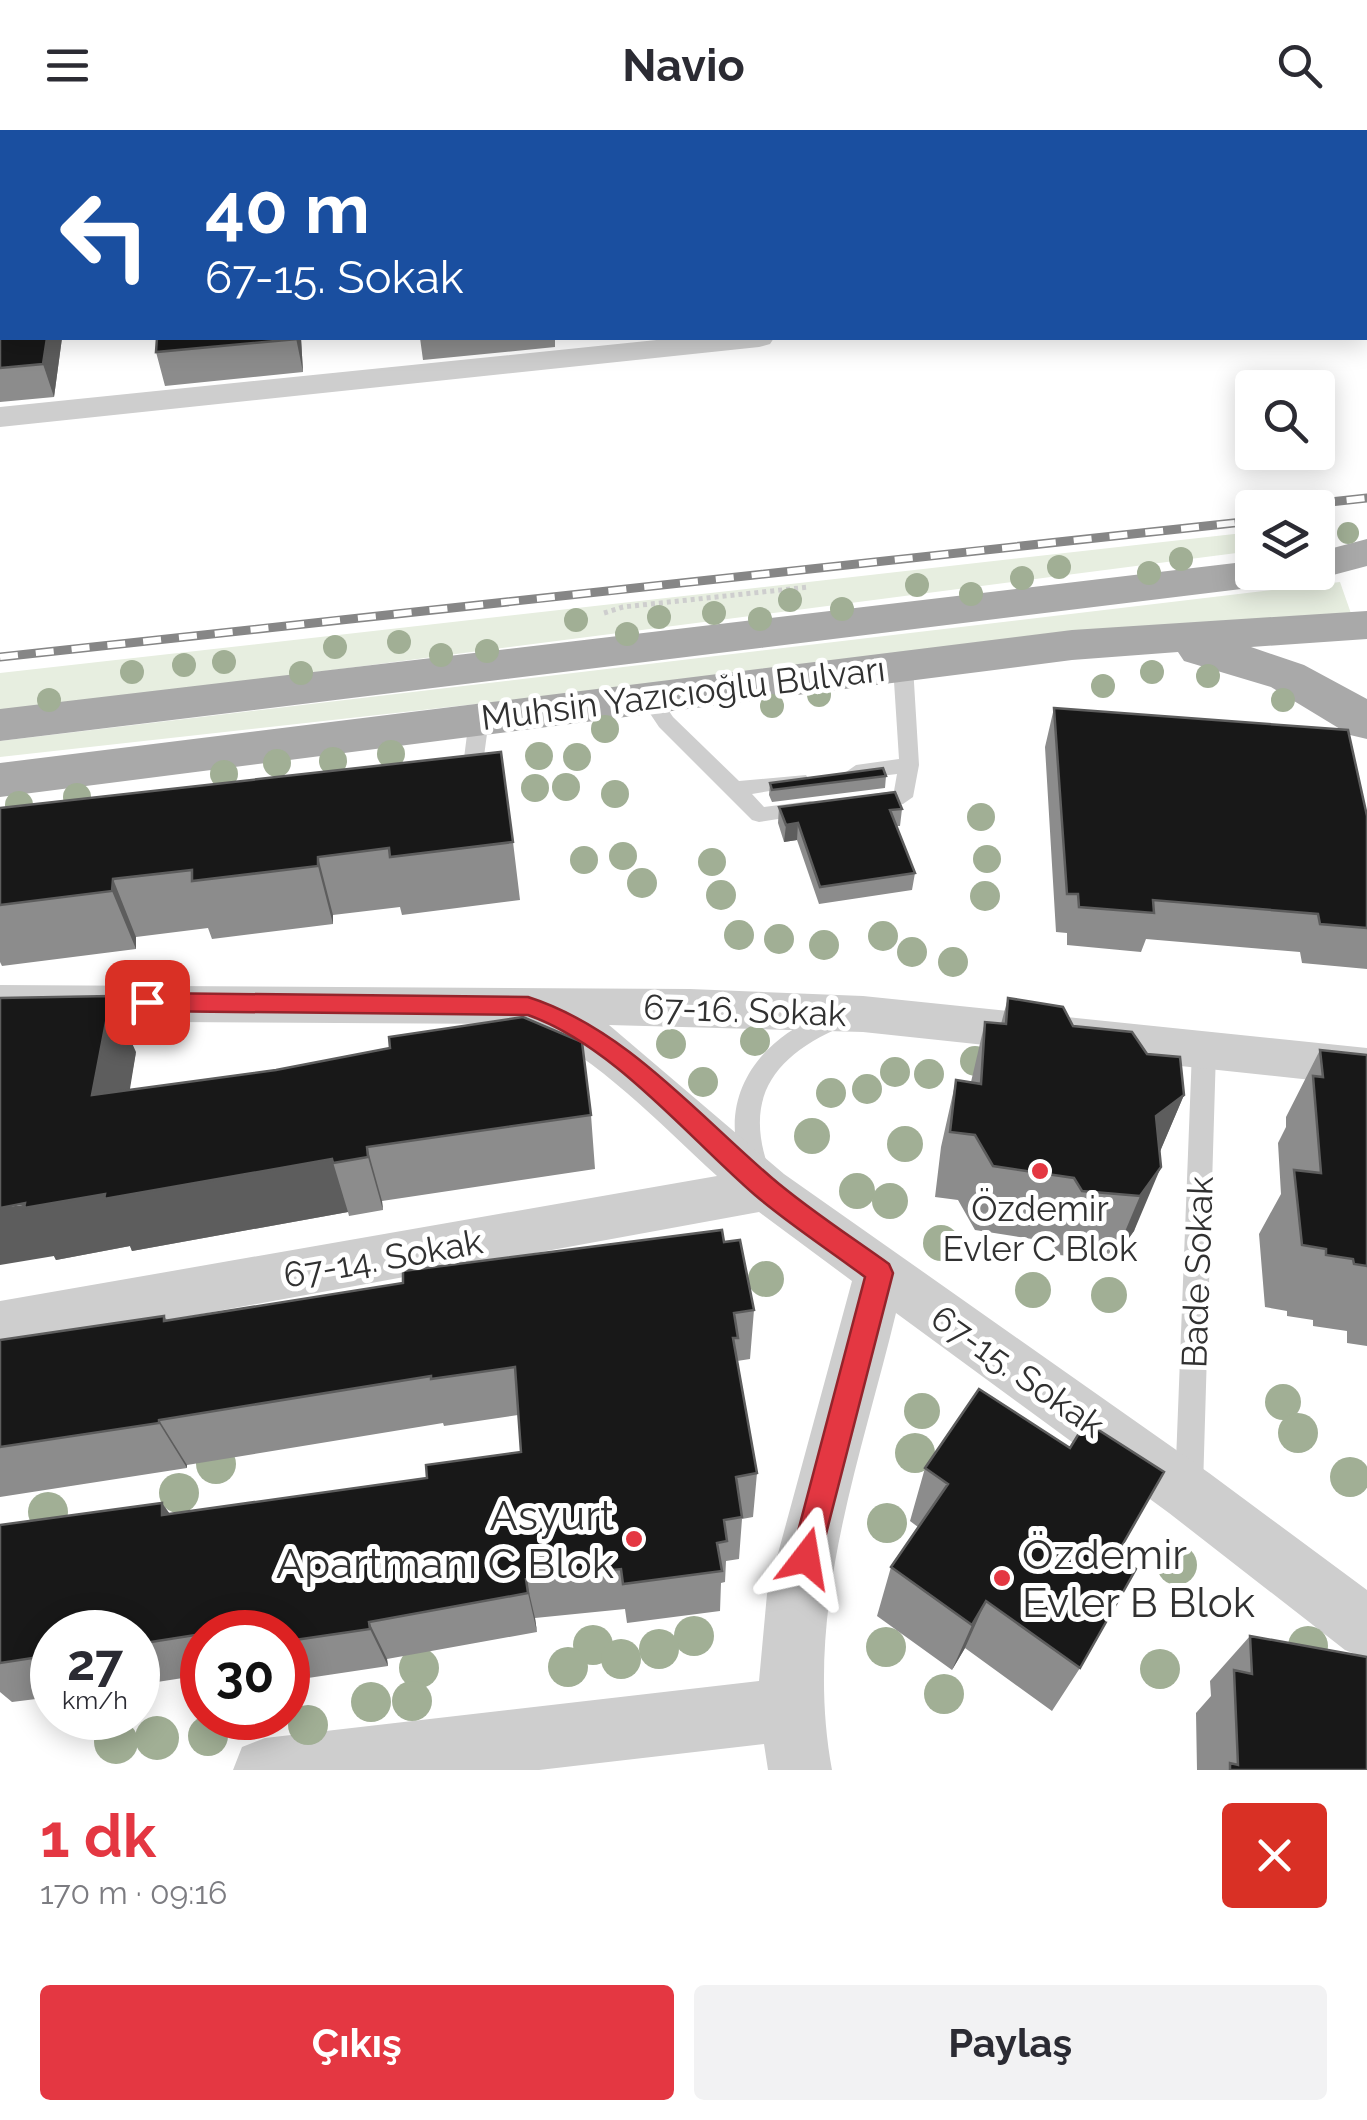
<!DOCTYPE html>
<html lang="tr">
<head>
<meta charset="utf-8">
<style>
  body { margin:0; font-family:Raleway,sans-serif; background:#f2f2f3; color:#2b2b33; height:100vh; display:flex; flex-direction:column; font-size:38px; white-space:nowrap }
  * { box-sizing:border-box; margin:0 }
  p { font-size:32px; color:#7c7c81 }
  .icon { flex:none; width:55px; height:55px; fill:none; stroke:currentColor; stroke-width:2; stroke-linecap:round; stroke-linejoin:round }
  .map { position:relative; height:1640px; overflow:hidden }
  .panel { display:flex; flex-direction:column; background:#fff; flex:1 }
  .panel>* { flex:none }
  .banner { position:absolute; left:0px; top:0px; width:1368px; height:210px; box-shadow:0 5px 25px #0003; background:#1a4fa0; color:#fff; overflow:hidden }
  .buttons { position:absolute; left:1235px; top:240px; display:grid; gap:20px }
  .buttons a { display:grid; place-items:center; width:100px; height:100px; border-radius:10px; background:#fff; box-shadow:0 5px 25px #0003; font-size:50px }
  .speed { position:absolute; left:30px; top:1480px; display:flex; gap:20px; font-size:50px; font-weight:700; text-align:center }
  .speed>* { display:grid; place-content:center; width:130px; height:130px; border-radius:50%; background:#fff; box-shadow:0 5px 25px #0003; line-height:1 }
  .speed small { font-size:25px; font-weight:400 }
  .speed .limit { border:15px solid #d22; background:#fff; color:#111 }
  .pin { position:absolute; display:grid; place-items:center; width:85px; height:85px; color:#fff; margin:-42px; border-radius:20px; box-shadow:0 5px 15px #0006 }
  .me { position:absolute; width:110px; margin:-55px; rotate:14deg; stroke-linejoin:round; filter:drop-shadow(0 0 8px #0008) }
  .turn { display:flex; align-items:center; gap:35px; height:210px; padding:0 40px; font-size:45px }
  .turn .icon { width:130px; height:130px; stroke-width:2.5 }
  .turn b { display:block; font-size:70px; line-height:85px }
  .round { display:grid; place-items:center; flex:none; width:105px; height:105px; border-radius:10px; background:#f2f2f3 }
  .head { display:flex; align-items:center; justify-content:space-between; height:170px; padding:0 40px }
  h1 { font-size:60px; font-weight:700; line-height:75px; color:#e43742 }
  .primary-button { display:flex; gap:20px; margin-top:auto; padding:20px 40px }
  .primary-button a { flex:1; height:115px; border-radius:10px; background:#e43742; color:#fff; font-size:40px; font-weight:700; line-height:115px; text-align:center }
  .primary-button a+a { background:#f2f2f3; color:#2b2b33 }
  header { display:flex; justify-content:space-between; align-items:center; height:130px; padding:0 40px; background:#fff; font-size:45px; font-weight:700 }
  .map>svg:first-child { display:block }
  .green { fill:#e7eee0 }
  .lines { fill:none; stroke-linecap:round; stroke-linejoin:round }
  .path { stroke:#cecece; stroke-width:5; stroke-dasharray:4 4; stroke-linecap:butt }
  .service { fill:#cecece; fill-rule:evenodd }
  .minor { fill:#cecece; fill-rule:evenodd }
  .primary { fill:#a9a9a9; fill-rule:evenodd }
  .rail-casing { stroke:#868686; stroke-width:9 }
  .rail { stroke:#fff; stroke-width:6; stroke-dasharray:18; stroke-linecap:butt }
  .tree { fill:#a1af95 }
  .wall { fill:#8c8c8c }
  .shaded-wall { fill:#5d5d5d }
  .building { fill:#181818; stroke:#5d5d5d; stroke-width:2.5 }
  .route { fill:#e43742; stroke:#94242b; stroke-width:2.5 }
  .poi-dot { fill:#e43742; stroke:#fff; stroke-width:4 }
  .labels { text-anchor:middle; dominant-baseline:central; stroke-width:10; stroke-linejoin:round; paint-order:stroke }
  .street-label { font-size:35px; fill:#313131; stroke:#fff }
  .poi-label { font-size:35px; fill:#313131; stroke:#fff }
  .near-poi-label { font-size:42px; fill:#313131; stroke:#fff; text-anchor:end }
</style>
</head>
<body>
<header><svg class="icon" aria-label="menu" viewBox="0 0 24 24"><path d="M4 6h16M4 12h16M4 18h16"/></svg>Navio<svg class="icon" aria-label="search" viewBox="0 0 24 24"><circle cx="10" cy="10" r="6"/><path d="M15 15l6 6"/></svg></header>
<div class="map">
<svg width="1367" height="1640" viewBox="0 0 1367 1640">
  <rect width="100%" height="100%" fill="#fff"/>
  <!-- green -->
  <path class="green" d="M1252,402v19l-1252,162v-40z
    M1340,452l14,40 -311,19 -1043,116v-16z"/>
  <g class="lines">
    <!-- path -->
    <path class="path" d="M604,483l19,-6 186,-20"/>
    <!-- service -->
    <path class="service" d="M903,530l10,6 6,99 -6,32 -10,7 -36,4 -10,-7 3,-5 34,-5 3,-17 -41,5 -10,-7 10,-7 43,-6 -6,-93z
      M649,561l7,1 17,25 66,64 67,-6 3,5 -3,5 -54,9 12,13 46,-6 7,2 3,5 -3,5 -58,9 -7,-2 -93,-93 -20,-30z
      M479,582l10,7 -7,52 -10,7 -20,1 -3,-5 3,-5 11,-3 6,-47z
      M835,880l8,2 4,7 -4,7c-69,30 -101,71 -73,146l-4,8 -9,3 -9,-3c-38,-79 10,-145 87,-170z
      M1204,911l8,3 4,7 -13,436 -4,10 -10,4 -10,-4 -4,-10 17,-436 4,-7z"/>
    <!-- minor -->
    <path class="minor" d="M705,0h26l1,2h-25z
      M676,208h98l-4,6 -11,3 -759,80v-20z
      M0,855l690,4 173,7 504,52v38l-504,-54 -254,-7 175,149 425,299 158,117v69l-22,-9 -176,-137 -273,-200c-37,153 -93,299 -64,457h-64l-4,-26 -225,26h-306l9,-23 23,-9 494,-57 8,-87 85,-313 -93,-69 -759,139v-50l717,-125c-60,-55 -116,-115 -190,-152l-527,-3z"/>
    <!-- primary -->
    <path class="primary" d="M1365,31l2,1v26l-2,-1z
      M1365,123l2,1v29l-2,-1z
      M1367,409v27l-49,13 -17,-7h17v-20z
      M1252,431v11h44l-6,10 -16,3 -1274,156v-32z
      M1367,481v28l-116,8 53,18 63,34v40l-17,-4 -79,-48 -87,-26 -6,-9 -106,8 -1072,137v-34l1072,-133z"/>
    <!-- rail casing -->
    <g class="rail-casing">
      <path id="rail" d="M1275,378l92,-10
        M0,527l1252,-136"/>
    </g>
    <!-- rail -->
    <use href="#rail" class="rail"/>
  </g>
  <!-- trees -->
  <g class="tree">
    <circle cx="1348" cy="403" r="11"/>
    <circle cx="1181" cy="429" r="12"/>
    <circle cx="1059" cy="437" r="12"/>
    <circle cx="1149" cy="443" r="12"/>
    <circle cx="1022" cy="448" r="12"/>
    <circle cx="917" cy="455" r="12"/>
    <circle cx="971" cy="464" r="12"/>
    <circle cx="790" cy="470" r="12"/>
    <circle cx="842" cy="479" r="12"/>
    <circle cx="714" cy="483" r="12"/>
    <circle cx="659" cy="487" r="12"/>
    <circle cx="760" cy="489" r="12"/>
    <circle cx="576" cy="490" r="12"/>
    <circle cx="627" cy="504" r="12"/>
    <circle cx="399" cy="512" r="12"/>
    <circle cx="335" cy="517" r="12"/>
    <circle cx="487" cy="521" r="12"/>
    <circle cx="441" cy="525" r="12"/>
    <circle cx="224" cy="532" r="12"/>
    <circle cx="184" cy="535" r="12"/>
    <circle cx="132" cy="542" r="12"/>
    <circle cx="1152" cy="542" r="12"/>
    <circle cx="301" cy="543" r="12"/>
    <circle cx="1208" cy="546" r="12"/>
    <circle cx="1103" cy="556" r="12"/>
    <circle cx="819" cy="565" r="12"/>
    <circle cx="49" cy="570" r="12"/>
    <circle cx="1283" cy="570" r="12"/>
    <circle cx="772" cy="576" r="12"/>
    <circle cx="605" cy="599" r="14"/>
    <circle cx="391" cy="624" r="14"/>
    <circle cx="539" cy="626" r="14"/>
    <circle cx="577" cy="627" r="14"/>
    <circle cx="333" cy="631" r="14"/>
    <circle cx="277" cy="633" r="14"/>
    <circle cx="224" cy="644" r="14"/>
    <circle cx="566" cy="657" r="14"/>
    <circle cx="535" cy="658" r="14"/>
    <circle cx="615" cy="664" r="14"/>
    <circle cx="77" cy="667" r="14"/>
    <circle cx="19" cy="675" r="14"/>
    <circle cx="981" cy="687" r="14"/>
    <circle cx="623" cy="726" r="14"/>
    <circle cx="987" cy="729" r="14"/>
    <circle cx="584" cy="730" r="14"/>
    <circle cx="712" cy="732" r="14"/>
    <circle cx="642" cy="753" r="15"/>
    <circle cx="721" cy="765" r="15"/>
    <circle cx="985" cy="766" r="15"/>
    <circle cx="739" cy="805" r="15"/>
    <circle cx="883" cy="806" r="15"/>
    <circle cx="779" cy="809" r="15"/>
    <circle cx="824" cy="815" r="15"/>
    <circle cx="912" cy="822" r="15"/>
    <circle cx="953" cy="832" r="15"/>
    <circle cx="755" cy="911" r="15"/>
    <circle cx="671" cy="914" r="15"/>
    <circle cx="975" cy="931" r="15"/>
    <circle cx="895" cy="942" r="15"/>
    <circle cx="929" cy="944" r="15"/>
    <circle cx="703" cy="952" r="15"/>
    <circle cx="867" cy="959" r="15"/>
    <circle cx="831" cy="963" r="15"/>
    <circle cx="812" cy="1006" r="18"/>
    <circle cx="905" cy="1014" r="18"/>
    <circle cx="857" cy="1061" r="18"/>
    <circle cx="890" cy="1071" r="18"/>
    <circle cx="941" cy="1113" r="18"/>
    <circle cx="766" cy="1149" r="18"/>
    <circle cx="1033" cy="1160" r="18"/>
    <circle cx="1109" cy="1165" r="18"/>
    <circle cx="1283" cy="1272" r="18"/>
    <circle cx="922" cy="1281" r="18"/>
    <circle cx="1298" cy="1303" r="20"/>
    <circle cx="915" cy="1323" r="20"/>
    <circle cx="216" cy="1334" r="20"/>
    <circle cx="1350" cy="1347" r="20"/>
    <circle cx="179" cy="1363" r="20"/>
    <circle cx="48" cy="1382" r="20"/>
    <circle cx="887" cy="1393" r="20"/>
    <circle cx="1177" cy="1435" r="20"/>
    <circle cx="694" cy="1506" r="20"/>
    <circle cx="593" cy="1515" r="20"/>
    <circle cx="1308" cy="1516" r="20"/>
    <circle cx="886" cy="1517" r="20"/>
    <circle cx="659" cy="1519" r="20"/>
    <circle cx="621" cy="1529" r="20"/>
    <circle cx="568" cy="1537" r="20"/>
    <circle cx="419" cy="1538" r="20"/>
    <circle cx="1160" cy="1539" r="20"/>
    <circle cx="944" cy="1564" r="20"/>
    <circle cx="412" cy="1571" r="20"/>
    <circle cx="371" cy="1572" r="20"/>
    <circle cx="308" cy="1595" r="20"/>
    <circle cx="157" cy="1608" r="22"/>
    <circle cx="208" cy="1606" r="20"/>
    <circle cx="116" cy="1612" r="22"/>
  </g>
  <!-- wall -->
  <path class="wall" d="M0,13l2,195h60l-8,59 -54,5z
    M157,208h144l2,34 -138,14 -9,-34z
    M420,208h135v9l-132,13z
    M1054,578l313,108v153l-65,-6 -2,-11 -154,-13 -5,13 -74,-7v-12l-11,-1 -11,-185z
    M886,646l-1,12 -113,14 -3,-7 1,-12z
    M779,677l123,2 -2,17h-4l19,47 -3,17 -93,14 -22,-64 -13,2 -6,-19z
    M0,678l513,34 7,58 -118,15 -2,-8 -67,8v9l-121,15 -4,-11 -72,9v12l-134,17 -2,-4z
    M1008,868l65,28 74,28 37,41 -24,56 -26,80 -21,29 -54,-5 -8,-13 -76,-12 -17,-30 -23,-3 6,-50 15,-67 15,2 14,-60 16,2z
    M1320,920l47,5v291l-20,-3v-12l-34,-5v-6l-26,-4v-5l-22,-4 -6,-73 22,-40 -3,-51 8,-16v-10z
    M136,922l-7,38 462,25 4,54 -213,32 1,9 -34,6 -1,-4 -216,39 -2,-5 -74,14 -2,-4z
    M724,1112l30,68 -4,49 -13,2 20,112 -4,44 -11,2 -3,40 -13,2 -1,21 -4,1 -1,28 -93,12 -2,-14 -90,9 2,14 -150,27 1,7 -100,15v-49h-86v43l-64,10v-53h-86v65l-40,5 -12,-10v-167l162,-22 8,11 257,-36 94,-26 -3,-37 -74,11 -1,-3 -256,42v3l-187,29v-157l164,-24 3,4z
    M925,1338l191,88 -36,112 -28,43 -87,-63 -13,22 -75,-54 14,-49 27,-40 -8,-6z
    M1250,1506l117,134h-170l-1,-57 15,-17 -1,-15z"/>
  <!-- shaded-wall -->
  <path class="shaded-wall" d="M47,208h15l-8,59 -11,-33z
    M296,208h5l2,34z
    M798,693l-1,17 -13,2 2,-17z
    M318,727l15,58v9l-15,-58z
    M113,749l23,58v12l-24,-58z
    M111,866l25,56 -16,98 -28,-55z
    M1184,965l-28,66v-45z
    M367,1017l15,54 1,9 -15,-53z
    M332,1029l16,53 -216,39 -2,-5 -74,14 -2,-4 -54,9v-57l105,-14z
    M1161,1037l-27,64 -21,29 27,-64z
    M159,1290l28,45v3l-28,-45z
    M162,1373l29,42 -29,-30z
    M526,1449l9,39 2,14 -9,-39z
    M986,1471l-21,47 -13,22 20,-45z
    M369,1492l18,37 1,7 -18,-37z"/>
  <!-- building -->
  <path class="building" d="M172,0h112v2h-113z
    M392,0h112l1,2h-113z
    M605,0h113l1,2h-113z
    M0,13h2v195h45l-4,26 -43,4z
    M157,208h139v1l-140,13z
    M1054,578l294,22 19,86v112l-47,-4 -2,-10 -165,-14 1,13 -75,-6 -1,-13h-11z
    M501,622l12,90 -123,15 -1,-9 -71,9v9l-126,15v-11l-79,9 -1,12 -112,14v-97z
    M883,638l3,8 -114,14 -2,-7z
    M895,662l7,17 -12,1 25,63 -95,14 -22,-64 -12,2 -7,-18z
    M111,866l-19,99 184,-25 114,-22 -1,-11 134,-20 59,25 9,73 -224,32 1,10 -35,6 -1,-4 -228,40 1,-5 -81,14 1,-5 -25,5v-210z
    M1008,868l55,9 10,19 59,6 15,22 33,3 4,38 -28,21 5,51 -21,29 -58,-5 -8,-13 -81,-12 -18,-31 -25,-3 6,-52 25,4 4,-62 21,2z
    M1320,920l47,5v211l-13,-2 -1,-5 -27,-4v-6l-24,-4 -8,-75 27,3 -8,-97 10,1z
    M722,1100l2,12 16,-2 14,70 -20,3 4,25h-5l24,135 -21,4 6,40 -18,3 3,21 -10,2 5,28 -99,13 -2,-15 -95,10 2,14 -159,29 1,7 -82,12v-9h-86v2l-64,10v-12h-86v23l-52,8v-138l162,-22v12l265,-37 -1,-13 95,-13 -6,-85 -84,12v-3l-272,44v3l-159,24v-107l164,-24v5l239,-38v-12z
    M979,1259l91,59 16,-26 78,50 -48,84 20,13 -56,99 -94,-67 -14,24 -81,-58 57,-83 -23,-16z
    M1250,1506l117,21v113h-137v-7l8,2 -4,-95 18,4z"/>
  <!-- route -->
  <path class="route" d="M147,863l381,4c97,31 168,116 244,181 36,31 78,58 117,86l4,9 -76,296 -11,5 -10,-5 -5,-11 74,-281c-36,-27 -76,-53 -110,-82 -68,-59 -142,-150 -227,-180l-381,-4 -12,-9z"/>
  <!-- markers -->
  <g class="poi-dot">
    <circle cx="1040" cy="1041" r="10"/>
    <circle cx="634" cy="1409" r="10"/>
    <circle cx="1002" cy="1448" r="10"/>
  </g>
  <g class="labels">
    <!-- street labels -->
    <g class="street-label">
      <text transform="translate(683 563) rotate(-7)">Muhsin Yazıcıoğlu Bulvarı</text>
      <text transform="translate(745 880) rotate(2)">67-16. Sokak</text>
      <text transform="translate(383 1128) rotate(-10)">67-14. Sokak</text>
      <text transform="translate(1197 1142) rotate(-88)">Bade Sokak</text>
      <text transform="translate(1018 1241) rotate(35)">67-15. Sokak</text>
    </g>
    <!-- poi labels -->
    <g class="poi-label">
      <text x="1040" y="1078">Özdemir<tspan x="1040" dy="40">Evler C Blok</tspan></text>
    </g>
    <!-- near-poi labels -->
    <g class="near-poi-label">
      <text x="614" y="1385">Asyurt<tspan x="614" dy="48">Apartmanı C Blok</tspan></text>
      <text x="1022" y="1424" text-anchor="start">Özdemir<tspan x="1022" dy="48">Evler B Blok</tspan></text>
    </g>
  </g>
</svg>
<div class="buttons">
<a><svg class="icon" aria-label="search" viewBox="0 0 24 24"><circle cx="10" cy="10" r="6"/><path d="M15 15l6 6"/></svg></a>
<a><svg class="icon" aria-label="layers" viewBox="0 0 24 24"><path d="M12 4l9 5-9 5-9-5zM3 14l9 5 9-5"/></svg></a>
</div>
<div class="speed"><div>27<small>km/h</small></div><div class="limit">30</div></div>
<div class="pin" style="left:147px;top:872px;background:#d93025"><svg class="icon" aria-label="arrive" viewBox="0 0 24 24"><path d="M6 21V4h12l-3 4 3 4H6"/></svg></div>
<svg class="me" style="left:806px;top:1428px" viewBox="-20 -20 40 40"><path d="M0-17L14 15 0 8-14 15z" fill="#e43742" stroke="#fff" stroke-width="4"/></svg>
<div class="banner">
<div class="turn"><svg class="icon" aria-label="left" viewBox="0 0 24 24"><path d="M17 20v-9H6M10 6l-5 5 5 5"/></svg><div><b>40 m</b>67-15. Sokak</div></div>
</div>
</div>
<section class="panel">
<div class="head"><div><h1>1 dk</h1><p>170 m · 09:16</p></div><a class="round" style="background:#d93025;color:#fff"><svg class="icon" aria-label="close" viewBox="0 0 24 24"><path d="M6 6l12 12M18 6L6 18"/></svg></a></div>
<div class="primary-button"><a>Çıkış</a><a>Paylaş</a></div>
</section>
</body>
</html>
